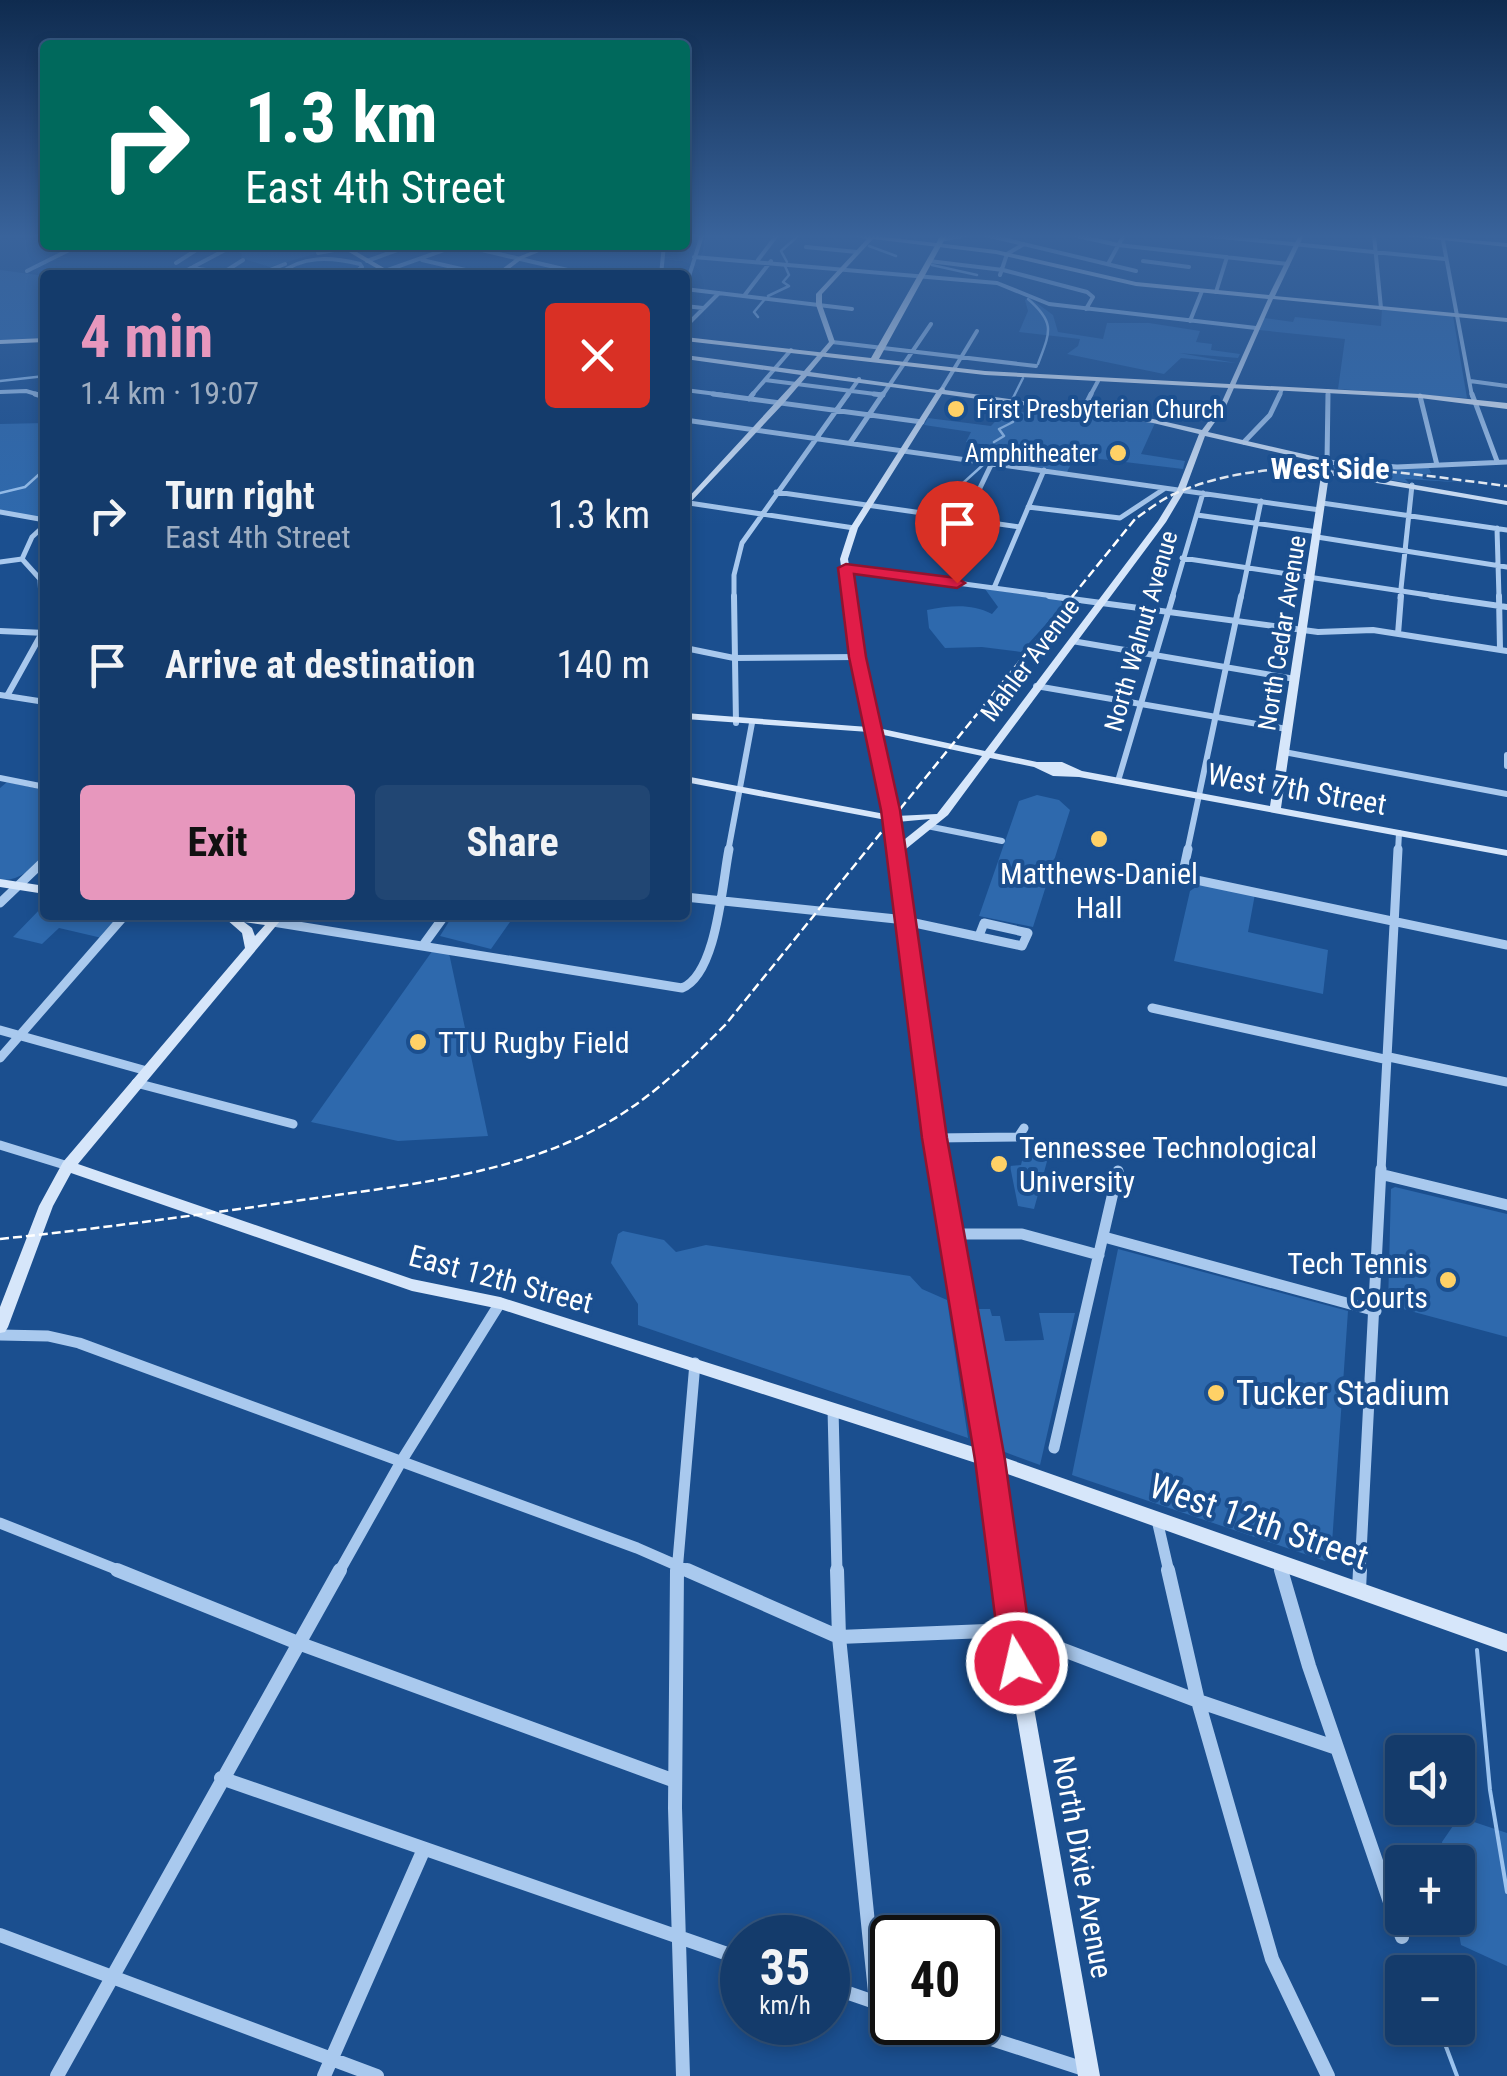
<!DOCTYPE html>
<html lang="en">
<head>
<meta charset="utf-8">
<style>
  body { margin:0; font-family:"Roboto Condensed",sans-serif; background:#214673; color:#f1f3f6; height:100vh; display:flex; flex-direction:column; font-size:38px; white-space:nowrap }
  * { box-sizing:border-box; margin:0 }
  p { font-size:32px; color:#9dadc1 }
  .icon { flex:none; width:55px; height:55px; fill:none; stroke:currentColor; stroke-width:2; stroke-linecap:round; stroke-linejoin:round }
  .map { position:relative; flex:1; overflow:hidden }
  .side { position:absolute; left:40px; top:270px; width:650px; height:650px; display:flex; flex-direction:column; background:#143b6b; border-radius:10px; box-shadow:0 5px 15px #0003,0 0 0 2px #33557e }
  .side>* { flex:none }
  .hud { position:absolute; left:40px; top:40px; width:650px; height:210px; border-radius:10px; box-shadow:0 5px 15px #0003,0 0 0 2px #33557e; background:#00695c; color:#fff; overflow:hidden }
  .fabs { position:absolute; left:1385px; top:1735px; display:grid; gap:20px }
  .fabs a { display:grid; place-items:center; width:90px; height:90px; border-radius:10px; background:#143b6b; box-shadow:0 5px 15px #0003,0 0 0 2px #33557e; font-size:50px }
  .speed { position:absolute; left:720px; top:1915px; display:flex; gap:20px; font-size:50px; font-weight:700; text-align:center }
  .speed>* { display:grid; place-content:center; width:130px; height:130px; border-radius:50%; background:#143b6b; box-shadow:0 5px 15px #0003,0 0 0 2px #33557e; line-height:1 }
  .speed small { font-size:25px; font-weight:400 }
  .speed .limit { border:5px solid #111; border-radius:15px; background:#fff; color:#111 }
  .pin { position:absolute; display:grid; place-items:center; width:85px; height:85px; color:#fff; margin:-102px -42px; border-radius:50% 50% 50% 0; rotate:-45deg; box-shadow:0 0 10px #0007 }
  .pin .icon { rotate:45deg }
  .me { position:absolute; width:110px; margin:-55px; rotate:351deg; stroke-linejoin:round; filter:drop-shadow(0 0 8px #0008) }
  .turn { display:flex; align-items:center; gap:35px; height:210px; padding:0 40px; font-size:45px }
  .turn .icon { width:130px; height:130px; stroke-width:2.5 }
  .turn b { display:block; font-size:70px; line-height:85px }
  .round { display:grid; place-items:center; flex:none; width:105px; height:105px; border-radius:10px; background:#214673 }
  .summary { display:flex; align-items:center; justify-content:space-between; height:170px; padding:0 40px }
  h1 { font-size:60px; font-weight:700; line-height:75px; color:#e797bd }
  .cta { display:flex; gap:20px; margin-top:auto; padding:20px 40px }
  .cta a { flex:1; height:115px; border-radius:10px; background:#e797bd; color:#111; font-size:40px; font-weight:700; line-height:115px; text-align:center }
  .cta a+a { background:#214673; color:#f1f3f6 }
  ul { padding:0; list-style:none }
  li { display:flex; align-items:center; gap:30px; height:150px; padding:0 40px }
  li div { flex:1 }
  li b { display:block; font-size:38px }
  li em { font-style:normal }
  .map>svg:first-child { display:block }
  .green { fill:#2e69ad }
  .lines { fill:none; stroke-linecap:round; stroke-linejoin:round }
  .stream-far1 { stroke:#9cc4f0; stroke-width:2.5 }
  .stream { stroke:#9cc4f0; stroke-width:4 }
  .street-far5 { stroke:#a9c9ee; stroke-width:4 }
  .street-far4 { stroke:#a9c9ee; stroke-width:5 }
  .street-far3 { stroke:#a9c9ee; stroke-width:6 }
  .street-far2 { stroke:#a9c9ee; stroke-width:9 }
  .street-far1 { stroke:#a9c9ee; stroke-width:11 }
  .street { stroke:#a9c9ee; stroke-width:14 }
  .secondary { fill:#d6e6fa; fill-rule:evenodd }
  .primary { fill:#f0f6ff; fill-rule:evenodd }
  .rail { stroke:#fff; stroke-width:2.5; stroke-dasharray:9 4; stroke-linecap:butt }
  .route { fill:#e11d48; stroke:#92132f; stroke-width:2.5 }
  .poi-dot { fill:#ffd166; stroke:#1b4f8f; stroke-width:4 }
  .labels { text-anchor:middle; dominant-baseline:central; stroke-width:8; stroke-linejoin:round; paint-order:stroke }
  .far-poi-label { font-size:25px; fill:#fff; stroke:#1b4f8f; text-anchor:start }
  .far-street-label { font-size:25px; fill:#fff; stroke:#1b4f8f }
  .far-quarter-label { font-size:30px; font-weight:bold; fill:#fff; stroke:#1b4f8f }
  .street-label { font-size:30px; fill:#fff; stroke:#1b4f8f }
  .poi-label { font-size:30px; fill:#fff; stroke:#1b4f8f; text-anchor:start }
  .near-poi-label { font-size:35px; fill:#fff; stroke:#1b4f8f; text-anchor:start }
  .near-street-label { font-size:35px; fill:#fff; stroke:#1b4f8f }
</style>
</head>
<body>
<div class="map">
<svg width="1507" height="2076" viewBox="0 0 1507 2076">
  <rect width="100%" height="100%" fill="#1b4f8f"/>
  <!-- green -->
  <path class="green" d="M335,245l3,2 -68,20 -29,-9 1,-4 -16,-8z
    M0,270l45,6v64l-45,1z
    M1030,298l23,17 5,17 45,7 4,-16h42l51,8 -4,11 16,2 -1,6 29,4 -2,4 -59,-5 57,10 -55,-5 -17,16 -97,-20 11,-8 2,-7 -61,-7 9,-21 -3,-11z
    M1382,309l71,7 14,82 -129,-9 7,-50 -86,-9 5,-12 29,4 2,-5 86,9z
    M1048,407l107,16 -14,31 44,7 -2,8 -108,-13 -8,16 -79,-12 7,-14 -29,-4 5,-10 -47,-7 4,-7 63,8 15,-16 38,5z
    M45,423v96l-45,-8v-87z
    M1332,465l97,3 2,5 -9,2 1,4 48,4 -66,-4 4,4 -74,-13z
    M985,589l75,10 3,6 -42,47 -39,-5 -37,1 -16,-20 -2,-18c23,-4 43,-7 65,4l6,-7z
    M7,782l38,8v65c-14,13 -24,26 -45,25v-92z
    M1037,795l22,5 11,10 -37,117 -54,-11 40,-115z
    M1199,885l56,9 -7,38 80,18 -5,44 -149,-33 16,-70z
    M45,904v11h77l-20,23 -43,-10 -17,16 -29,-7z
    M453,915h28l29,7 -19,27 -51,-13z
    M433,950l16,3 39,183 -90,5 -87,-19z
    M1025,1148l24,6 -15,55 -16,-3 -8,-40 11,-1z
    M1395,1187l112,27v123l-119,-32 3,-116z
    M623,1231l41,9 12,12 30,-7 204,31 12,13 25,11 21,138 -330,-113v-21l-27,-41 7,-29z
    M1118,1249l230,62 -17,247 -6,3 -253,-86z
    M975,1309h15l2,7h8l5,25 39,-1 -5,-27h36l-35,152 -38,-14z
    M1459,1817l48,16v133l-46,-21 -5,-27 2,-56h-12l-4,-20z"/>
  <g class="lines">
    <!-- stream-far1 -->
    <path class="stream-far1" d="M869,246l27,10
      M787,262l-6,-11 17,-15
      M932,265l45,10
      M768,296l21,-10 -6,-4 6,-7 -4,-9
      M1028,299c28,24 22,33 10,65
      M758,317l-4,-5 11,-13
      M0,381l45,-5
      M1013,398l10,-20
      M994,442l10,-6 -5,-7 14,-7 -6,-5
      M0,493l25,-6 20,-18
      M931,512l53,-48
      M927,517l-4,8 10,12 -2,5"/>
    <!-- stream -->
    <path class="stream" d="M1477,1650l13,140 17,102
      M1407,1967l3,5
      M1439,2028l18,48"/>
    <!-- street-far5 -->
    <path class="street-far5" d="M986,235l150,36
      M1073,235l45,10 170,19
      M1201,235l244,24
      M1374,235l7,73
      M1442,235l30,161
      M940,240l26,-5
      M460,245l129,30
      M806,247l51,5
      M318,253l27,-5
      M694,257l303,26 52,21 207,24
      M422,260l65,15
      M758,260l19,-25
      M367,261l44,-16
      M929,261l74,9 84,22 6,5 -7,12
      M1143,261l46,6
      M176,263l28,-18
      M1108,264l16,-29
      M193,267l32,-17
      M27,271l52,-26
      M385,271l73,-26
      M221,274l22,-14
      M179,275l12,-7 53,7
      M257,275l28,-11
      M278,275c24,-20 53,-18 82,-11l2,3 -11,8
      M661,275l3,-30
      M1000,275l7,-21 17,-10
      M685,289l167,20
      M685,289l17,-54
      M1216,292l11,-35
      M744,296l27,-35
      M685,306l18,2
      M1190,321l12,-30
      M685,327l34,-34
      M832,342l204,24
      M765,380l118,15
      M1470,381l37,5
      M942,389l35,-58
      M685,390l47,6
      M0,392l26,-1 17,5
      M751,396l40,-46
      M847,396l12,-17
      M882,396l49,-72
      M1090,396l8,-15
      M1279,396l3,-7
      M1328,396v-5"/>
    <!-- street-far4 -->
    <path class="street-far4" d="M35,394l10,3
      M713,394l209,28
      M874,394l9,1
      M1328,394l-1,68 70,5 110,-5
      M1472,394l25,67
      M1420,396l17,69
      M749,399l4,-5
      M1083,410l8,-16
      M685,420l635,90
      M1244,442l26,-27 10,-21
      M850,443l33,-49
      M776,492l244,35
      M689,503l165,25
      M1322,503l185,27
      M1028,507l92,11 44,-29
      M0,512l45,8
      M1197,515l121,17
      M1497,528l2,70
      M1317,537l190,30
      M950,550l42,-87
      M1182,558l266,40
      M0,562l22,-3
      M846,568l222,30
      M994,588l50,-118
      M41,598l-1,-19 -18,-20 10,-22 13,-12
      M734,598v-23l8,-32 106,-149
      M1172,598l31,-105
      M1241,598l20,-97
      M1400,598l12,-113"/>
    <!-- street-far3 -->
    <path class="street-far3" d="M734,596l2,127
      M1049,596l269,36 55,-2 134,21
      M1431,596l76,11
      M1499,596l1,53
      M0,631l45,2
      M1398,634l3,-38
      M1072,641l223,38
      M685,648l49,10 124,-1
      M1036,686l251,43
      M0,695l45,7
      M7,696l35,-63 -1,-37
      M1284,752l223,42
      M1507,755v11
      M0,778l45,9
      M1118,781l55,-185
      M927,826l75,15
      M728,852l24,-129
      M1187,852l54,-256
      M1398,852l1,-19"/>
    <!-- street-far2 -->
    <path class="street-far2" d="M1188,849l-6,28 325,68
      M685,897l211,22 126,27 6,-13 -44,-10 -5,13
      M0,903l45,-43
      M273,922l409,66c35,-14 40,-104 47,-139
      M424,944l21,-29
      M1152,1008l232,51
      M0,1030l147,41
      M1389,1057l118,25
      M0,1058l125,-143
      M136,1083l157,41
      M935,1138l83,-1 6,-9
      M0,1145l68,21
      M1381,1171l17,-322"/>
    <!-- street-far1 -->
    <path class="street-far1" d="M1384,1175l123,30
      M950,1234h72l77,21
      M1104,1237l272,74
      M0,1335l48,1 31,7 558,205 55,24
      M833,1409l4,163
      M1054,1448l64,-277
      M1157,1520l12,52
      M0,1523l123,49
      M1279,1564l2,8
      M339,1572l63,-112 98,-157
      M677,1572l18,-209
      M1360,1572l21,-403"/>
    <!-- street -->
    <path class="street" d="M117,1570l181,73 377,138
      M677,1570l-2,238 8,268
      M687,1570l152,67 172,-7 187,71 139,47
      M837,1570l2,67 37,365
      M1168,1570l30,131 74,258 56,117
      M1281,1570l28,96 93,271
      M1359,1589l1,-19
      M221,1778l521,181
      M0,1935l377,141
      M828,1986l64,22
      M939,2022l145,47
      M57,2076l283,-506
      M324,2076l100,-227"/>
    <!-- secondary -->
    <path class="secondary" d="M847,235h29v1l120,14 140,32 133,13 30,-60h5l-29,61 232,22v4l-234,-23 -47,107 -18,26 122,28v10l177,31v4l-178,-30 -48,333 226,42v6l-428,-79 -26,-1 -19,-9 -44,-9 -42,57 -47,38 41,285 55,317 510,179v18l-508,-181 21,159 80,446h-22l-76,-446 -20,-165 -482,-156 -88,-18 -341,-118 -18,33 -45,121 -3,5 -5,1v-26l39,-101 24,-44 182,-214 -3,-15 -16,-14 -9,-1 -2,-3h34l21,3 3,-3h12l-207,249 334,115 88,18 480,152 -52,-311 -42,-318 -201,-38v-6l200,38 -16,-82 -184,-13v-6l183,14 -15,-70 -13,-98 10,-31 86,-135 -129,-17 -24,28 -98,104v-7l116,-126 -116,-16v-4l119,16 25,-29 -13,-37v-11l51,-55zM873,239l123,15 140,32 132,13 -48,107 -18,24 -49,-11 -208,-29 -1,-2 -2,-1 -4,3 -128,-18 25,-30 -13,-37v-11zM942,394l211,29 46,11 -22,56 -19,31 -173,230 -107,-23 -15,-71 -15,-98 10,-31zM1205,436l118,27 -53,343 -188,-35 -20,-9h-25l-43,-9 172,-231 19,-32zM879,734l103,22 -45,58 -41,2zM930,819l-30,24 -3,-21zM244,922l21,3 -10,11 -3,-8z
      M1396,235h16l95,8v4z
      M548,245h8l-34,14 -21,16h-7l24,-18z
      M45,338v4l-45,2v-4z
      M0,879l45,7v8l-45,-7z"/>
    <!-- primary -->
    <path class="primary" d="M941,235h6l-68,124 106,12 435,23 87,9v6l-87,-11 -435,-23 -300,-34v-4l186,21z
      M337,245h8l51,30h-8z"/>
    <!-- rail -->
    <path class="rail" d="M0,1239c104,-11 206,-25 309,-40 97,-14 200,-24 287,-70 50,-26 91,-65 130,-105l409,-505c12,-8 25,-19 39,-25 102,-45 226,-21 333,-8"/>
  </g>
  <!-- sky -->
  <linearGradient id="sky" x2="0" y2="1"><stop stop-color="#0f2b4f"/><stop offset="0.45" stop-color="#39639b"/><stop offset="1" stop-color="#39639b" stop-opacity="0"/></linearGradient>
  <rect width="1507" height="525" fill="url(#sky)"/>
  <!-- route -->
  <path class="route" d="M846,564l111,14 8,5 -8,5 -103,-14 12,83 34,153 47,328 58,322 29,203 -5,12 -12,5 -11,-5 -5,-12 -26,-203 -53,-322 -41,-328 -32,-153 -11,-89z"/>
  <!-- markers -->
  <g class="poi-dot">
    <circle cx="956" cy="409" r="10"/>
    <circle cx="1118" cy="453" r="10"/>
    <circle cx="1099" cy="839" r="10"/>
    <circle cx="418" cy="1042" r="10"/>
    <circle cx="999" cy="1164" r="10"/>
    <circle cx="1448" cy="1280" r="10"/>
    <circle cx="1216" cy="1393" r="10"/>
  </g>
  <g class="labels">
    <!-- far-poi labels -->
    <g class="far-poi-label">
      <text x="976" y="409">First Presbyterian Church</text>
      <text x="1098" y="453" text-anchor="end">Amphitheater</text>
    </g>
    <!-- far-street labels -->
    <g class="far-street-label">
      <text transform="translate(1141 631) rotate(-74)">North Walnut Avenue</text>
      <text transform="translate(1282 633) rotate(-81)">North Cedar Avenue</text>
      <text transform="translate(1030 660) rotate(-53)">Mahler Avenue</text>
    </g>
    <!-- far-quarter labels -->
    <g class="far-quarter-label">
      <text x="1330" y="468">West Side</text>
    </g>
    <!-- street labels -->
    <g class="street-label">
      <text transform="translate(1297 789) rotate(10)">West 7th Street</text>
      <text transform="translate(501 1279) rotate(15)">East 12th Street</text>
      <text transform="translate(1083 1867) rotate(80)">North Dixie Avenue</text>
    </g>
    <!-- poi labels -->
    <g class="poi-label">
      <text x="1099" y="873" text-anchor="middle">Matthews-Daniel<tspan x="1099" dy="34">Hall</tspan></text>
      <text x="438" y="1042">TTU Rugby Field</text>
      <text x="1019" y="1147">Tennessee Technological<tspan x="1019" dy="34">University</tspan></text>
      <text x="1428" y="1263" text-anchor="end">Tech Tennis<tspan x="1428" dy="34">Courts</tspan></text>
    </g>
    <!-- near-poi labels -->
    <g class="near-poi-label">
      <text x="1236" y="1393">Tucker Stadium</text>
    </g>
    <!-- near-street labels -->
    <g class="near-street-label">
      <text transform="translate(1259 1522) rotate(19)">West 12th Street</text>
    </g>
  </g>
</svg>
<div class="fabs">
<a><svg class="icon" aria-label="sound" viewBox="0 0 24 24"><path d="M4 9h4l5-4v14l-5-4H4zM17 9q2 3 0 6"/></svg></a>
<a>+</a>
<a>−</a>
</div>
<div class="speed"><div>35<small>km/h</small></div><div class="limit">40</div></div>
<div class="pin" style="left:957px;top:583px;background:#d93025"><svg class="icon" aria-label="arrive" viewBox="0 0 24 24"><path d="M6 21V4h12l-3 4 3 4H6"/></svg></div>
<svg class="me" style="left:1017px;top:1663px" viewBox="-20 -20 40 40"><circle r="17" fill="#e11d48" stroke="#fff" stroke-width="3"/><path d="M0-11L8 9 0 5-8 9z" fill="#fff"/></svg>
<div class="hud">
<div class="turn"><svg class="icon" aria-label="right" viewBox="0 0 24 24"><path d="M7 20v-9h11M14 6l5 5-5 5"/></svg><div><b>1.3 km</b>East 4th Street</div></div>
</div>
<section class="side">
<div class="summary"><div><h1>4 min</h1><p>1.4 km · 19:07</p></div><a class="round" style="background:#d93025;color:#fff"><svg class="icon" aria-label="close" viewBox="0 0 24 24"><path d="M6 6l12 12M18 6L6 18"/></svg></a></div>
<ul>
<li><svg class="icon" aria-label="right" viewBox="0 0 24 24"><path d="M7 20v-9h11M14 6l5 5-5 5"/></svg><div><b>Turn right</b><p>East 4th Street</p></div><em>1.3 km</em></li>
<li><svg class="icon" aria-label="arrive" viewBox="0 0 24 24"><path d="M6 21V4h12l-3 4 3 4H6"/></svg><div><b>Arrive at destination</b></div><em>140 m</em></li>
</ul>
<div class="cta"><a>Exit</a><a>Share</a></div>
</section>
</div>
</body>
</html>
